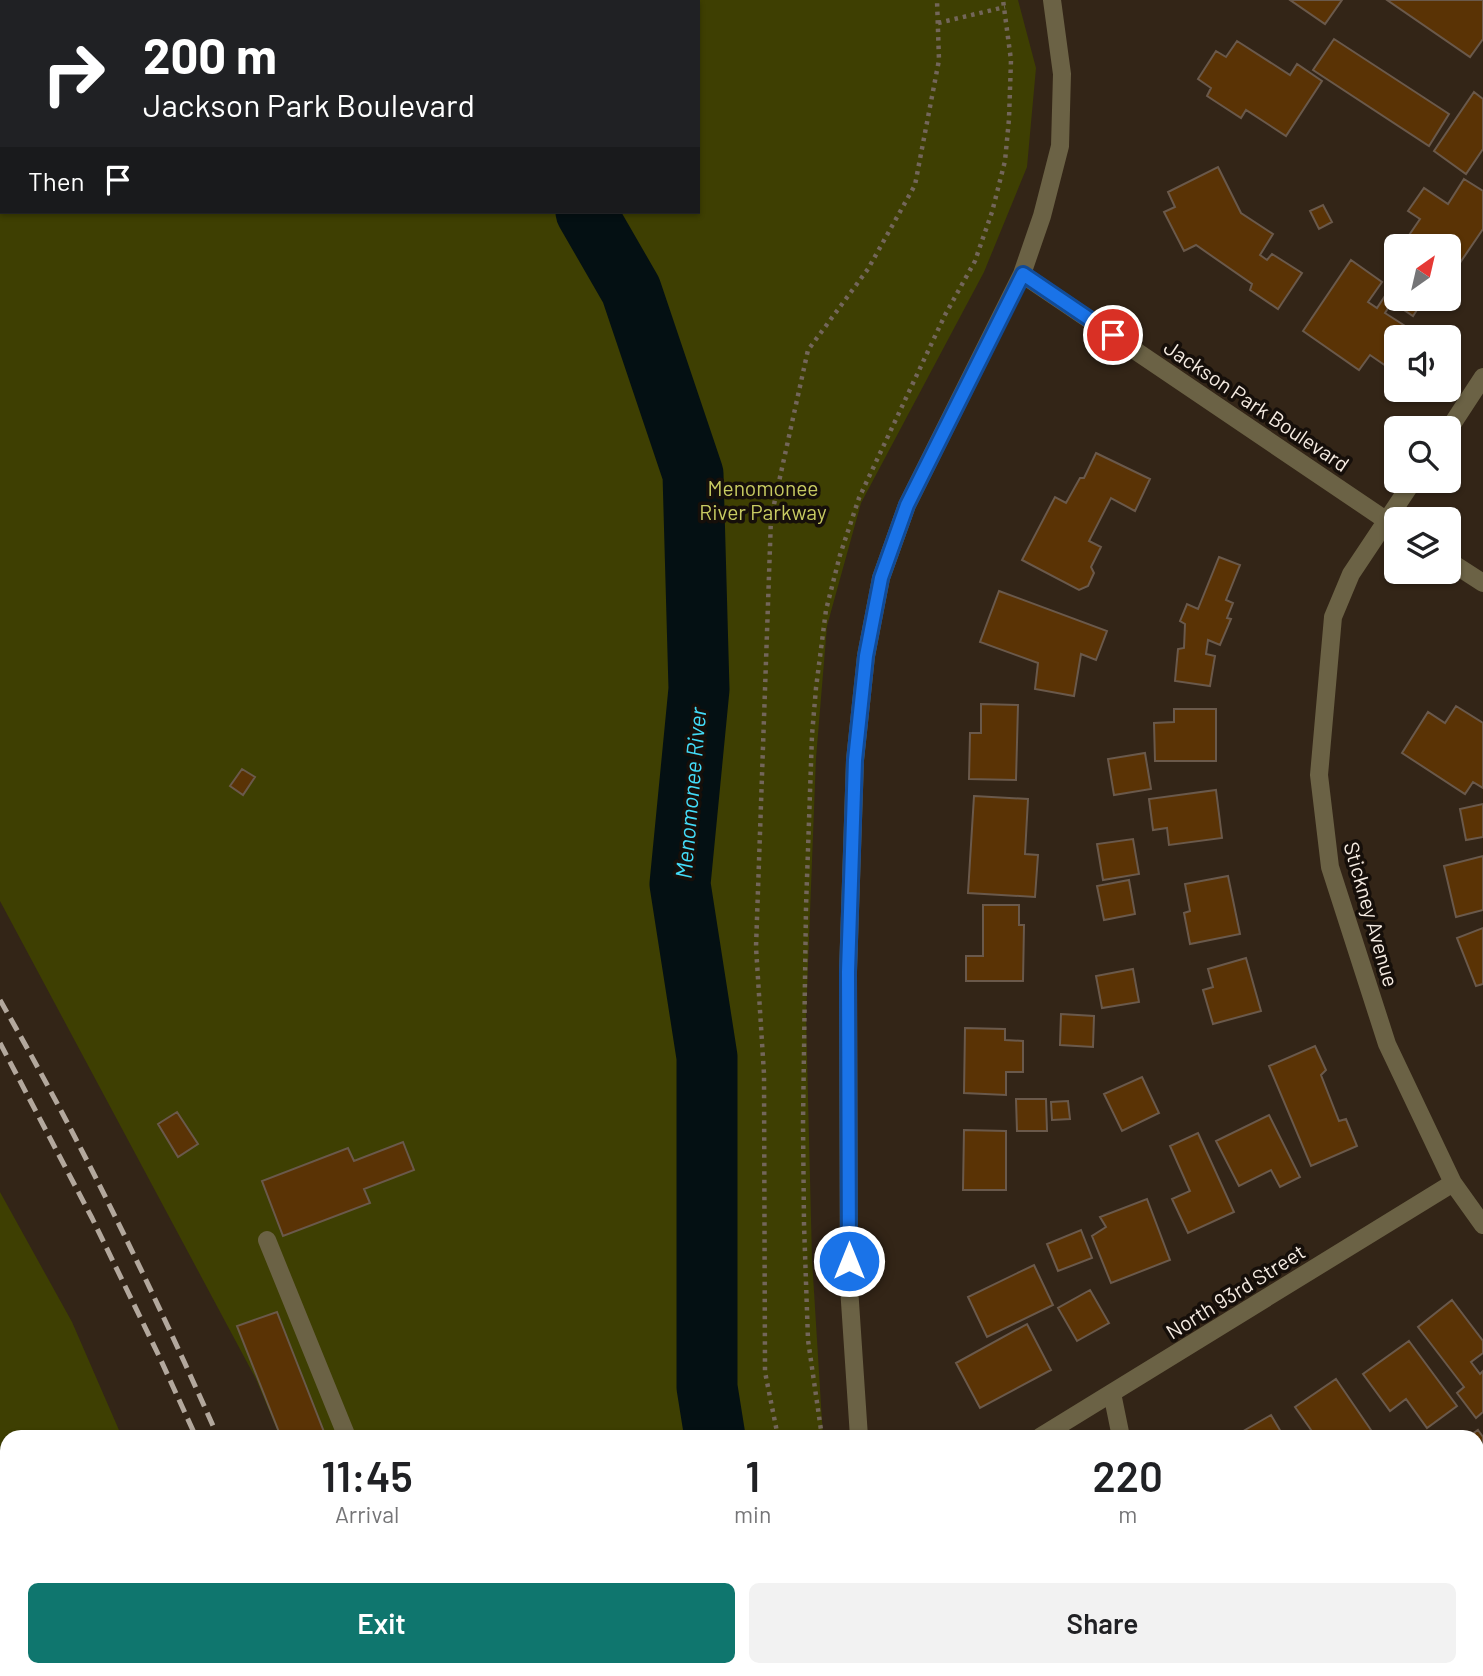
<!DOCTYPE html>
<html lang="en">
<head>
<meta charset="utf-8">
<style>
  body { margin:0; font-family:Barlow,sans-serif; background:#f2f2f2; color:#202124; height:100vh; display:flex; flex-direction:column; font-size:26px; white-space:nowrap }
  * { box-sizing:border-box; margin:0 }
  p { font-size:23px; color:#757577 }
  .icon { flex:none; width:38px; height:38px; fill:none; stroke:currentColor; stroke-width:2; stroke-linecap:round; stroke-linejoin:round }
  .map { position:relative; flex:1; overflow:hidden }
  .drawer { position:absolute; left:0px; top:1430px; width:1484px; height:247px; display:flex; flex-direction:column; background:#fff; border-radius:21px 21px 0 0; box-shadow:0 2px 5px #0004 }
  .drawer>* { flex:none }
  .banner { position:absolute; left:0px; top:0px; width:700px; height:214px; box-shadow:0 2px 5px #0004; background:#202124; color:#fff; overflow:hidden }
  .needle { width:46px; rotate:34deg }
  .tools { position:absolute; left:1384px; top:234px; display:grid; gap:14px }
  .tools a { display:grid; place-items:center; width:77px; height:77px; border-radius:10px; background:#fff; box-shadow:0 2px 5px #0004; font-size:35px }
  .pin { position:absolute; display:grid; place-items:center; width:60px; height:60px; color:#fff; margin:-30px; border:4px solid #fff; border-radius:50%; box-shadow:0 2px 7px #0007 }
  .me { position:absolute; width:77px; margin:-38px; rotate:0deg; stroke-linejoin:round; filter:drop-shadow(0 0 5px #0008) }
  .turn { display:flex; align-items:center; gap:24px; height:147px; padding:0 28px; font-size:32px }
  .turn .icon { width:91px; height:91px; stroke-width:2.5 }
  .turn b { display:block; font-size:49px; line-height:60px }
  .then { display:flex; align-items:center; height:66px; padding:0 28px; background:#0003; gap:14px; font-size:26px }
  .eta { display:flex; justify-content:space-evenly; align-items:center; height:119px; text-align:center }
  .eta b { font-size:42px; font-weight:600; line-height:49px }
  .action { display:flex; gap:14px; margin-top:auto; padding:14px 28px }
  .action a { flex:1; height:80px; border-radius:10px; background:#0f766e; color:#fff; font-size:28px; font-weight:600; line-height:80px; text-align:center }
  .action a+a { background:#f2f2f2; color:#202124 }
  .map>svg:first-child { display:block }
  .green { fill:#3e3f02; fill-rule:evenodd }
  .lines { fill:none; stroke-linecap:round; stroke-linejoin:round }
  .river { stroke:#041013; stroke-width:61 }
  .building { fill:#5a3305; stroke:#6a594b; stroke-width:2 }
  .path { stroke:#73665a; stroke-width:4.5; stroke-dasharray:3.5 5; stroke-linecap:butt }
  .minor { stroke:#6b6245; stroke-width:18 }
  .rail { stroke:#b3a89d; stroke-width:5; stroke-dasharray:14 7; stroke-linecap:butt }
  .route-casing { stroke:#114b97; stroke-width:18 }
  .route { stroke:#1a73e8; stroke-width:12 }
  .labels { text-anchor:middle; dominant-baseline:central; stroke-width:7; stroke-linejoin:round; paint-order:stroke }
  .street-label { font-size:21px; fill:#f6ece3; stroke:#160f0a }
  .park-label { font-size:21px; fill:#c8cb62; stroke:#160f0a }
  .water-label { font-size:23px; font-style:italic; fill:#43dbf7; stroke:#160f0a }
</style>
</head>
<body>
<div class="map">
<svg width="1483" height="1676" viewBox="0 0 1483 1676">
  <rect width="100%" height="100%" fill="#332517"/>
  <!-- green -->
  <path class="green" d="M0,0h1018l18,68 -9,99 -43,105 -123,231 -34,123 -11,132 -10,258 6,243 11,178h-543l-24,-58 -256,-478zM2,2h696v210h-696z
    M0,1192l72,130 50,115h-115v63l-7,-18z
    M0,1623l7,17v30h11l2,6h-20z
    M75,1670h148l3,6h-149z
    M376,1670h483l1,6h-481z"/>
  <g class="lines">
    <!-- river -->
    <path class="river" d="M465,0l1,2
      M586,212l45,78 62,184 6,215 -19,195 27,173v330l8,50
      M754,1670l1,6"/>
  </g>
  <!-- building -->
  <path class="building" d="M1290,0h52l-17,24z
    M1387,0h96v39l-13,18z
    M1334,39l115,75 -20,32 -116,-76z
    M1237,41l53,34 7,-11 25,17 -36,55 -40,-26 -5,8 -34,-22 4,-8 -13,-9 18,-28 10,6z
    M1474,92l9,7v50l-17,25 -32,-23z
    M1218,167l23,46 32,21 -13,21 7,5 5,-6 30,19 -24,36 -28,-19 2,-6 -56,-39 -12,6 -20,-39 11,-5 -7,-15z
    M1464,179l19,12v38l-34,50v-32h-48l19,-28 -12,-8 16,-23 24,16z
    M1323,205l9,17 -13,7 -9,-18z
    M1351,260l31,22 -14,20 9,6 19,-29v20h28l-11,17 -21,-14 -7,11 28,18 -4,7h-13v18l-7,12 -19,-13 -11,15 -56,-39z
    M1096,453l54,26 -15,32 -24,-13 -22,43 12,6 -10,20 3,6 -6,13 -9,4 -57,-30 33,-63 11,6 14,-25h4z
    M1219,557l21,8 -14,35 7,3 -6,15 4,1 -11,26 -12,-5 -2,14 9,2 -5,30 -35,-5 3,-32 6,-1 1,-24 -5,-3 7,-17 11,5z
    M999,591l108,40 -11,29 -15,-6 -7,42 -39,-7 3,-26 -58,-21z
    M981,704l37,1 -2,75 -47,-1 1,-46h11z
    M1456,706l27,17v65l-10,-6 -8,12 -63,-41 26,-41 17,11z
    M1174,709h42v52h-61l-1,-38 20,-1z
    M1145,753l6,36 -37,6 -6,-36z
    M242,769l13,8 -12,18 -13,-9z
    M1216,790l6,48 -53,7 -2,-17 -14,2 -4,-31z
    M974,796l54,3 -3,55 13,1 -3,42 -67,-4z
    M1483,804v33l-17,3 -6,-31z
    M1133,839l6,35 -36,6 -6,-36z
    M1483,856v54l-27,7 -12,-51z
    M1228,876l12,58 -50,10 -6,-31 6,-2 -5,-27z
    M1129,880l6,34 -31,6 -7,-34z
    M983,905h36v20h5l-1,56h-57v-25h17z
    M1483,928v56l-7,2 -19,-48z
    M1246,958l15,53 -48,13 -10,-34 10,-3 -5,-18z
    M1133,969l6,33 -37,6 -6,-32z
    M1061,1014l33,2 -1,31 -33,-2z
    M965,1028l40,1v11l18,1v31h-17v23l-42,-2z
    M1315,1046l11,24 -5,5 18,46 7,-2 11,27 -46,20 -42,-100z
    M1142,1077l17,36 -37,18 -18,-37z
    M1016,1099h30l1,32h-30z
    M1068,1101l2,18 -18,1 -1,-18z
    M177,1112l21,32 -20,13 -20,-33z
    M1269,1115l31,62 -20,10 -9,-17 -32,16 -23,-45z
    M964,1130l42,1v59h-43z
    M1198,1133l36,79 -46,21 -16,-34 18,-8 -20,-45z
    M403,1142l11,28 -50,19 6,14 -87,33 -21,-55 86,-33 6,13z
    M1147,1199l23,61 -59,23 -19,-47 14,-9 -6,-10z
    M1081,1230l11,28 -34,13 -11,-27z
    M1034,1265l19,40 -66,32 -19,-40z
    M1090,1290l19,33 -32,18 -19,-33z
    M1452,1300l31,41v12l-12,9 9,12 3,-3v41l-7,6 -19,-25 7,-6 -46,-60z
    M277,1312l49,125h-45l-44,-111z
    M1027,1324l24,46 -71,38 -24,-45z
    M1409,1341l48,65 -30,22 -21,-29 -16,12 -27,-37z
    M1336,1379l37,54 -5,4h-52l-21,-30z
    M1271,1415l13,22h-51z
    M1478,1430l5,7v36l-6,4v-40h-9z
    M1477,1558l6,4v50l-6,-5z
    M1132,1670h40l2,3 -7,3h-32z
    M1272,1670h31l-12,6h-16z"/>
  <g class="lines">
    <!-- path -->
    <path class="path" d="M938,23l67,-16
      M778,1437l-13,-65 -1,-298 -8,-127 15,-429 37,-168 60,-81 47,-84 24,-125 -2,-60
      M822,1437l-14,-97 -4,-116 -1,-100 3,-217 6,-172 4,-47 10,-78 14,-55 19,-57 86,-183 30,-54 17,-49 13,-51 4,-42 2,-59 -8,-60
      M819,1670v6
      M846,1670l2,6"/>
    <!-- minor -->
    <path class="minor" d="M1022,274l374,253
      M1449,429l34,-52
      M1413,481l-62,93 -18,43 -14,158 11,92 57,177 66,139 30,42
      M1449,561l34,22
      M267,1240l80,197
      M1112,1393l9,44
      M859,1437l-10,-150 -1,-315 7,-212 11,-104 15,-78 26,-73 115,-231 20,-58 18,-70 2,-72 -10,-74
      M1040,1437l413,-254
      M1477,1520l6,-7
      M0,1556l7,19
      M42,1670l2,6
      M404,1670l3,6
      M891,1670l2,6
      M1190,1670l3,6
      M1330,1676l6,-6"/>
    <!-- rail -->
    <path class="rail" d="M0,1000c81,141 152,288 218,437
      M0,1043l92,175 67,138 37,81
      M297,1670l3,6
      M319,1670l2,6"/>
  </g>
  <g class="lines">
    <!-- route casing -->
    <g class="route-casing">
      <path id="route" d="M849,1261l-1,-289 7,-212 11,-104 15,-78 26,-73 116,-231 90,61"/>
    </g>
    <!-- route -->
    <use href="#route" class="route"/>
  </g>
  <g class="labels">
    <!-- street labels -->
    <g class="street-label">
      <text transform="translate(1257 405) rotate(34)">Jackson Park Boulevard</text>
      <text transform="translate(1372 914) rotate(74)">Stickney Avenue</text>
      <text transform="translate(1235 1291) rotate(-32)">North 93rd Street</text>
    </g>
    <!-- park labels -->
    <g class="park-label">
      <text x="763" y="487">Menomonee<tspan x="763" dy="24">River Parkway</tspan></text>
    </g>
    <!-- water labels -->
    <g class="water-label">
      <text transform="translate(690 793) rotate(-85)">Menomonee River</text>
    </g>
  </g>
</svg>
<div class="tools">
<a><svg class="needle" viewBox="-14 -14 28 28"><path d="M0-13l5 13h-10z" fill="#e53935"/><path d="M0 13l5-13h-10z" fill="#757577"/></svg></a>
<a><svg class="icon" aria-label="sound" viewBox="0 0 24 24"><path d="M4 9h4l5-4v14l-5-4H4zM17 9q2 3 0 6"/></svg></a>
<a><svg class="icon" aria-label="search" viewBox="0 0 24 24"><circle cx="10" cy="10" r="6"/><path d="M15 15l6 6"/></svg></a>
<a><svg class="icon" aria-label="layers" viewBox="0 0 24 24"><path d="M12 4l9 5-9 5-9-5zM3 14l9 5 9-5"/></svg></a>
</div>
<div class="pin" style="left:1113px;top:335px;background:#d93025"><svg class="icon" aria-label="arrive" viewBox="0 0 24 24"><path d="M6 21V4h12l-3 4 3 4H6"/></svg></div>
<svg class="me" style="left:849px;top:1261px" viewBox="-20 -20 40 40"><circle r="17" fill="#1a73e8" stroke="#fff" stroke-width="3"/><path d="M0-11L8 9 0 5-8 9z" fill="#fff"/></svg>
<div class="banner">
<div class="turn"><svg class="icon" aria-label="right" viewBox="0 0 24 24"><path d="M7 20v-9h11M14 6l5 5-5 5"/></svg><div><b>200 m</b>Jackson Park Boulevard</div></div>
<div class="then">Then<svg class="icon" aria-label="arrive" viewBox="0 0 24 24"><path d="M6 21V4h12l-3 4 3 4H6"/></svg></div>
</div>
<section class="drawer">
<div class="eta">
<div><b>11:45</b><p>Arrival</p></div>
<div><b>1</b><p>min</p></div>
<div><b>220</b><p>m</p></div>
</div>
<div class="action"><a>Exit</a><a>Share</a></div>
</section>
</div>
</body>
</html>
